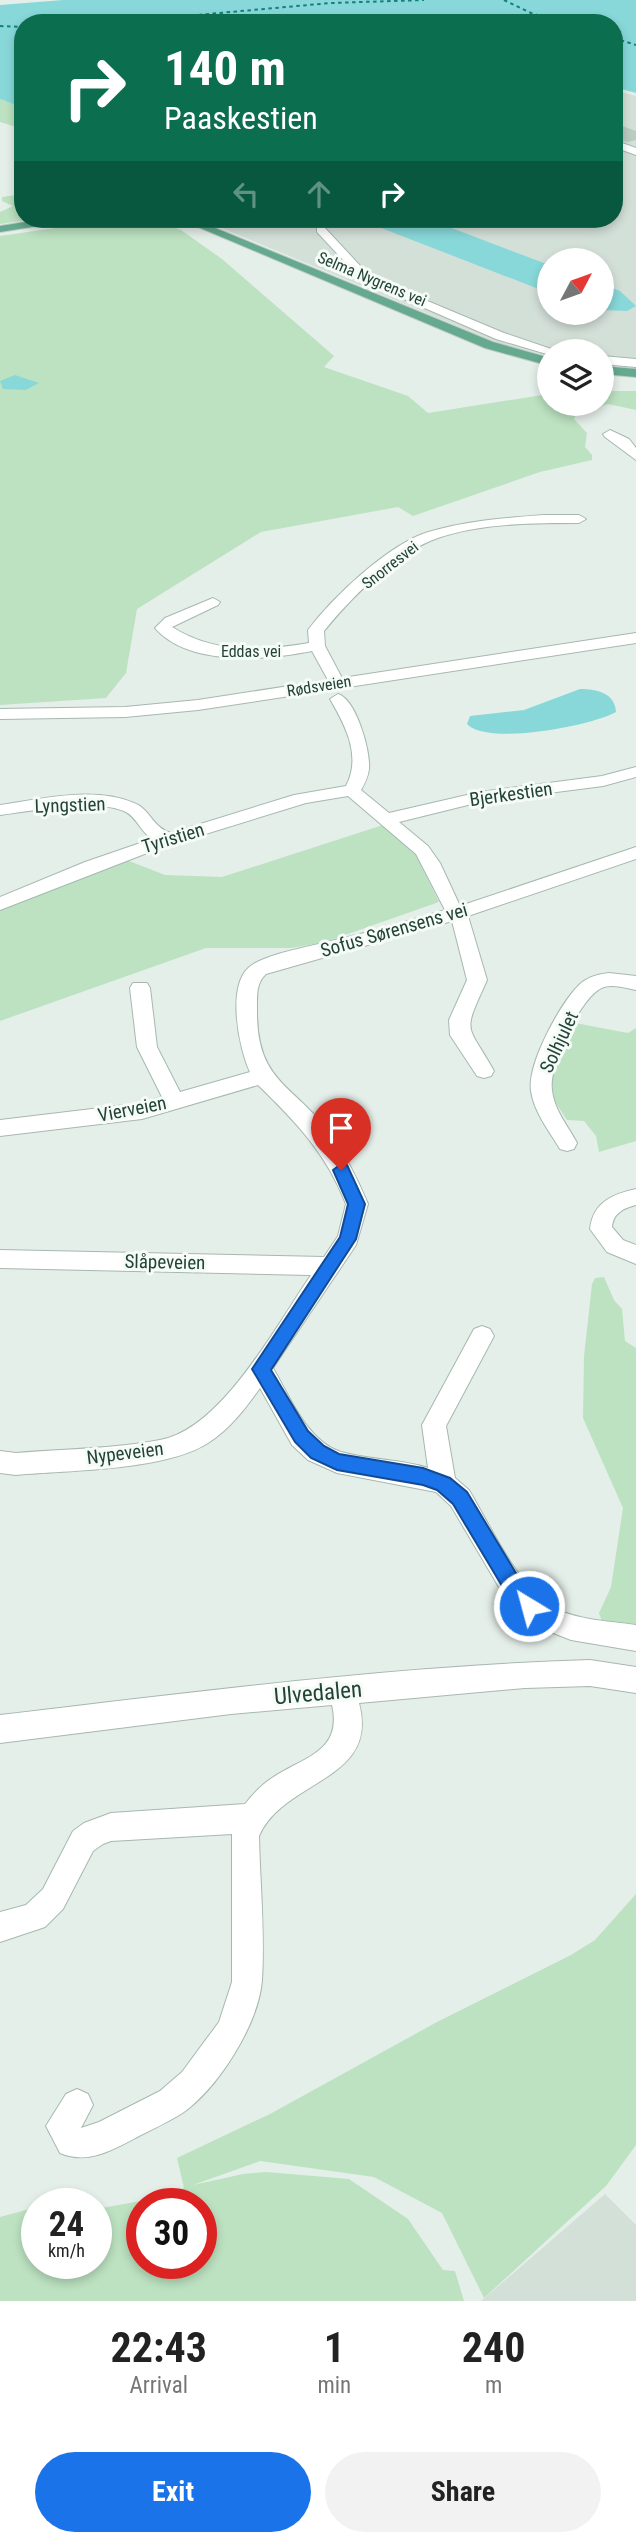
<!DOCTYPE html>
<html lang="en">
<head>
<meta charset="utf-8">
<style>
  body { margin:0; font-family:"Roboto Condensed",sans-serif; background:#f2f2f2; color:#222; height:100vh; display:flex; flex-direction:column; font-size:26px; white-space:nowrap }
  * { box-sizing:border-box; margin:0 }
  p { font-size:23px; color:#767676 }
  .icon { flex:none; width:38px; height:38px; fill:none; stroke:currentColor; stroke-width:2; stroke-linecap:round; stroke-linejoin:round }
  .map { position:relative; height:2301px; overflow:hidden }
  .details { display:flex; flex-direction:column; background:#fff; flex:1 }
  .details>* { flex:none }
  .top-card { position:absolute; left:14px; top:14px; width:609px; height:214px; border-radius:28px; box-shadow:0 4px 10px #0003; background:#0b6e4f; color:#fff; overflow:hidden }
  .needle { width:46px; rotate:49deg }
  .controls { position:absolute; left:537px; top:248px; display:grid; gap:14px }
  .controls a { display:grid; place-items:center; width:77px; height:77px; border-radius:50%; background:#fff; box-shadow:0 4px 10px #0003; font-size:35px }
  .speed { position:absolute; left:21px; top:2188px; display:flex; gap:14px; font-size:35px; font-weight:700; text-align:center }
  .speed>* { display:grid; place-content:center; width:91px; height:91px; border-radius:50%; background:#fff; box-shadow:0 4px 10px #0003; line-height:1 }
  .speed small { font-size:18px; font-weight:400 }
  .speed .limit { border:10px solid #d22; background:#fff; color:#111 }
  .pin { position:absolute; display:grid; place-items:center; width:60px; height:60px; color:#fff; margin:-72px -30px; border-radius:50% 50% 50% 0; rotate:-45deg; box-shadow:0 0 7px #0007 }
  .pin .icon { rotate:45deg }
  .me { position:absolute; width:77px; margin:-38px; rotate:323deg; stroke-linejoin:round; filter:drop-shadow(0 0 5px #0008) }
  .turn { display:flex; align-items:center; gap:24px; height:147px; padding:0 35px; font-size:32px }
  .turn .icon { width:91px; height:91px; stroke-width:2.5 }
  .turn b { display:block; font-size:49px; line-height:60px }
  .lanes { display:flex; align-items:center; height:66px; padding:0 35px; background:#0003; justify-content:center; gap:35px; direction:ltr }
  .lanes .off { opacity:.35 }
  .eta { display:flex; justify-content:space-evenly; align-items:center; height:119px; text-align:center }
  .eta b { font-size:42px; font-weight:700; line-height:49px }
  .button { display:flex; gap:14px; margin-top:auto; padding:14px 35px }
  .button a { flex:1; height:80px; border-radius:42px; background:#1a73e8; color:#fff; font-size:28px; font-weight:700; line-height:80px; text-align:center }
  .button a+a { background:#f2f2f2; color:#222 }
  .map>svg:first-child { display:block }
  .built { fill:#d3e0d8; fill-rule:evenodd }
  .green { fill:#bce2c1; fill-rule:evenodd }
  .water { fill:#88d8d9 }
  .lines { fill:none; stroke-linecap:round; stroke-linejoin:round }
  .ferry { stroke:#147e81; stroke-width:2; stroke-dasharray:3.5 3.5; stroke-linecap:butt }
  .building { fill:#bacbc2 }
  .minor-casing { stroke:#a6b8b0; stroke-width:2 }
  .major-casing { stroke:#c1cbc7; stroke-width:2 }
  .minor { fill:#fff; fill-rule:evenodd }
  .major { fill:#65a98e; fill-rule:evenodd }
  .route { fill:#1a73e8; stroke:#114b97; stroke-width:2 }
  .labels { text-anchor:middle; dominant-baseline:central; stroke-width:6; stroke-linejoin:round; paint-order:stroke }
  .far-street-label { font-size:16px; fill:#214436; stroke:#f6fbf8 }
  .street-label { font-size:19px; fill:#214436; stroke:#f6fbf8 }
  .near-street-label { font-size:23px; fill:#214436; stroke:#f6fbf8 }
</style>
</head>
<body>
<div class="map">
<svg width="636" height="2301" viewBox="0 0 636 2301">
  <rect width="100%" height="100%" fill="#e5efe9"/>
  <!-- built -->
  <path class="built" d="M614,90l22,6v272l-34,-3v-13h-52l-1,4 -50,-13 -299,-124h414zM550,261h52v52h-52z
    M605,2194l31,31v76h-155z"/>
  <!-- green -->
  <path class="green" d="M0,99l23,9v26l-3,-6 -20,-6z
    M23,194v25h12l-35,5v-12l13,-6 -11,-5v-4z
    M104,221l63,4 14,5 41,29 112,97 -10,11 84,29 20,17 121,-19 1,10h52v-13h34v19l-28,-6 -32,11 -2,4 13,14 -2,14 7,8v5l-52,12 -127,44 -15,-9 -137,25 -124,77 -11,64 -20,25 -106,7v-469z
    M386,824l26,23 27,55 -114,40 -34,6h-85l-206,73v-113l124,-49 41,16 57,2z
    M575,1023l53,10 8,-5v113l-37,11 -3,-16 -12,-15 -17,-1 -18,-27 7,-39z
    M604,1277l10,23 8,9 3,32 11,7v281l-34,-7 -3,-9 12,-26 12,-79 -40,-90 1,-62 8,-72 3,-6z
    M636,1894v251l-30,41 -122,112 -42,-85 -68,-36 -114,-16 -67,24 50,-11 23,-2 83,7 59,40 35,51 12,1 9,30h-464v-84l37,-10v56h59v-54l67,-12 21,-9 -7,-30 93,-44 167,-92 134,-67 24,-15zM142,2203h59v60h-59z"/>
  <!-- water -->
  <path class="water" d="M63,0h573v93l-22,-6v-64h-591v85l-23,-9v-94z
    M358,219h70l121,46v28z
    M602,284l18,7 16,15 -9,5 -25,-1z
    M15,375l24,8 -13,7 -23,-1 -3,-8z
    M580,689c17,0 35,4 36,23 -25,14 -129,34 -149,12l3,-8 54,-6z"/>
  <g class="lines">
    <!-- ferry -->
    <path class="ferry" d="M504,0l27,13 31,10
      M108,23l223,-20 93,-3
      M0,26l23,1
      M614,38l22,7"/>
  </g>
  <!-- building -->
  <path class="building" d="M614,123l22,8v9l-8,2 -14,-4z"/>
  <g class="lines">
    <!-- minor casing -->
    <g class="minor-casing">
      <path id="minor" d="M614,140l22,8v7l-22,-8z
        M317,228h8l40,43 17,11 122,51 56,19h-10v3l-54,-16 -122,-53 -17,-11 -40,-43z
        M602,356l34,3v8l-34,-3z
        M610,430l19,9 7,9v12l-31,-23 -2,-3z
        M543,515h36l7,4 -7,4c-47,0 -105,0 -149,18 -41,18 -78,56 -106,90l1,15 17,32 294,-45v10l-438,67 -73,7 -125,2v-10l125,-2 73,-7 130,-20 -16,-29c-45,9 -123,16 -157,-23l10,-10 48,-20 7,4 -2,3 -46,22c43,27 89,24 137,16l-1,-13c25,-33 78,-83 117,-97 38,-12 79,-15 118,-18z
        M338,694c18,5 33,58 31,75 -1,8 -4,14 -8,21l28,23 91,-21 122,-16 34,-9v10l-33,9 -123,16 -81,20 29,24 12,17 20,43 176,-59v12l-168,57 19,64c-25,56 -21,41 7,91l-3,5 -7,2 -7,-2 -27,-41 -1,-15 18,-40 -15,-59 -186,53c-10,9 -9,22 -9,35 -1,73 35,74 73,124 15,21 28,47 38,71l-12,41 -83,123c17,29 34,73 68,84 28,8 59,7 87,16l-6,-43 52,-96 8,-3 8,3 4,7 -48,90 9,52 14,12c19,32 51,100 83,117 24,13 57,14 84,18v26l-65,-11 -38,-15 -24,-21 -58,-98 -15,-14 -99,-19 -29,-13 -16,-15 -32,-57c-15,21 -30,41 -52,55 -44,28 -138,27 -192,32l-16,-2v-22l16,2c47,-4 97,-4 144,-13 62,-11 117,-116 151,-165l-311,-7v-18l324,7 14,-21 8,-32c-20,-51 -50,-82 -88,-119l-116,34 -142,17v-16l142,-17 20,-6 -25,-50 -7,-59 3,-5h14l3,5 7,59 23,45 70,-20c-11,-23 -25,-90 2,-107 18,-12 61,-19 83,-25 37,-8 73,-19 110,-30l-29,-56 -68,-58 -42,7 -146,45 -160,62v-13l85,-35 67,-23c-11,-7 -15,-21 -26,-27 -26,-14 -97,-1 -126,3v-10c42,-6 94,-19 134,-2 16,6 19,25 37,30l123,-38 52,-9c16,-30 -1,-61 -16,-87z
        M609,973l27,3v14c-10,-2 -22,-6 -32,-3 -23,7 -56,80 -52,103 2,20 16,36 25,53l-3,6 -7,2 -7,-2c-11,-18 -26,-37 -29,-58 -4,-27 29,-87 48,-106 8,-8 19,-11 30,-12z
        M636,1189v16c-12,3 -23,8 -24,22l11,13 13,5v19l-29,-12 -17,-23c3,-27 23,-35 46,-40z
        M590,1660l46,7v26l-46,-7 -65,2 -166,15c21,78 -75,76 -100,133 1,48 6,97 3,144 -3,44 -45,110 -81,134 -13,8 -28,15 -42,22 -26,14 -51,29 -79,17l-14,-27 20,-32 11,-5 11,5 5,11 -12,23 18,-6 61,-31 22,-19 37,-50 13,-40v-148l-121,7 -8,3 -10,7 -30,58 -18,18 -45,15v-30l26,-7 17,-16 30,-58 11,-8 27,-10 134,-9c8,-10 16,-19 27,-26 31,-21 71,-26 60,-73l-101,9 -231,29v-28c196,-23 393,-49 590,-55z"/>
    </g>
    <!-- major casing -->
    <g class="major-casing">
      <path id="major" d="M44,219h24l-5,3 -63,10v-6z
        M179,219h14l300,123 57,16v8l-65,-18z
        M602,366l34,3v8l-34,-3z"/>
    </g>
    <!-- minor -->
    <use href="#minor" class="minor"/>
    <!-- major -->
    <use href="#major" class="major"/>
  </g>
  <!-- route -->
  <path class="route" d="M341,1164l6,1 18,39 -9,35 -85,131 37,61 16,15 15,8 84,14 27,10 17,14 58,96 14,18 -3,7 -7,3 -7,-3 -11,-12 -58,-97 -16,-14 -14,-5 -86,-15 -26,-12 -16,-16 -43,-73 88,-132 8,-33 -15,-34z"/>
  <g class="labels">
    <!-- far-street labels -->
    <g class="far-street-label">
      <text transform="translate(372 279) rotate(23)">Selma Nygrens vei</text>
      <text transform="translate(390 565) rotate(-38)">Snorresvei</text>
      <text x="251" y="651">Eddas vei</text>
      <text transform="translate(319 686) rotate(-9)">Rødsveien</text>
    </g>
    <!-- street labels -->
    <g class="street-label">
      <text transform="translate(511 794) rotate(-8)">Bjerkestien</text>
      <text transform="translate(70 805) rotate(-2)">Lyngstien</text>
      <text transform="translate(173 838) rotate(-17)">Tyristien</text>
      <text transform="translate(394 930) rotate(-16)">Sofus Sørensens vei</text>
      <text transform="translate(559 1042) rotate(-65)">Solhjulet</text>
      <text transform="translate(132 1109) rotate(-11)">Vierveien</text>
      <text transform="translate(165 1262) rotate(1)">Slåpeveien</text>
      <text transform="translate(125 1453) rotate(-7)">Nypeveien</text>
    </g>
    <!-- near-street labels -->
    <g class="near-street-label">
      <text transform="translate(318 1693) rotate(-5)">Ulvedalen</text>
    </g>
  </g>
</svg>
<div class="controls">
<a><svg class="needle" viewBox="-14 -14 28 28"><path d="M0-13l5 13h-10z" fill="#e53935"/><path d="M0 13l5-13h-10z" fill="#767676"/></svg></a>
<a><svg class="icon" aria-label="layers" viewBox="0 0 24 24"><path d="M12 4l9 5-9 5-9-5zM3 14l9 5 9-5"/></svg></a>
</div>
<div class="speed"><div>24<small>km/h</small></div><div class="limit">30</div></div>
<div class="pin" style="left:341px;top:1170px;background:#d93025"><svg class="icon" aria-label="arrive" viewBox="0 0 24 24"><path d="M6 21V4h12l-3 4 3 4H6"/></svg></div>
<svg class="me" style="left:529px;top:1606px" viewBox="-20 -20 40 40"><circle r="17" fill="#1a73e8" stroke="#fff" stroke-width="3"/><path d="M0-11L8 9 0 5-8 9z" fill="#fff"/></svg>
<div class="top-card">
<div class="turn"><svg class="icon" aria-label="right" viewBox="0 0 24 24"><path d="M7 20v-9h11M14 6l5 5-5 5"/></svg><div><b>140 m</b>Paaskestien</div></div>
<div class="lanes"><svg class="icon off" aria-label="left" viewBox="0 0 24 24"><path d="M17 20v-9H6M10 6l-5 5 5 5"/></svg><svg class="icon off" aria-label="ahead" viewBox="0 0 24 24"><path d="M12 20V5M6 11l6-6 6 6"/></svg><svg class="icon" aria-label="right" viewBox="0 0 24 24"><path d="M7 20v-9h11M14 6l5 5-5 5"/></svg></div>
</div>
</div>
<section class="details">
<div class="eta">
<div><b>22:43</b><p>Arrival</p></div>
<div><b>1</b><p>min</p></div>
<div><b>240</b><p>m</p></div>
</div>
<div class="button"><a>Exit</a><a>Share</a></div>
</section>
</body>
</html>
